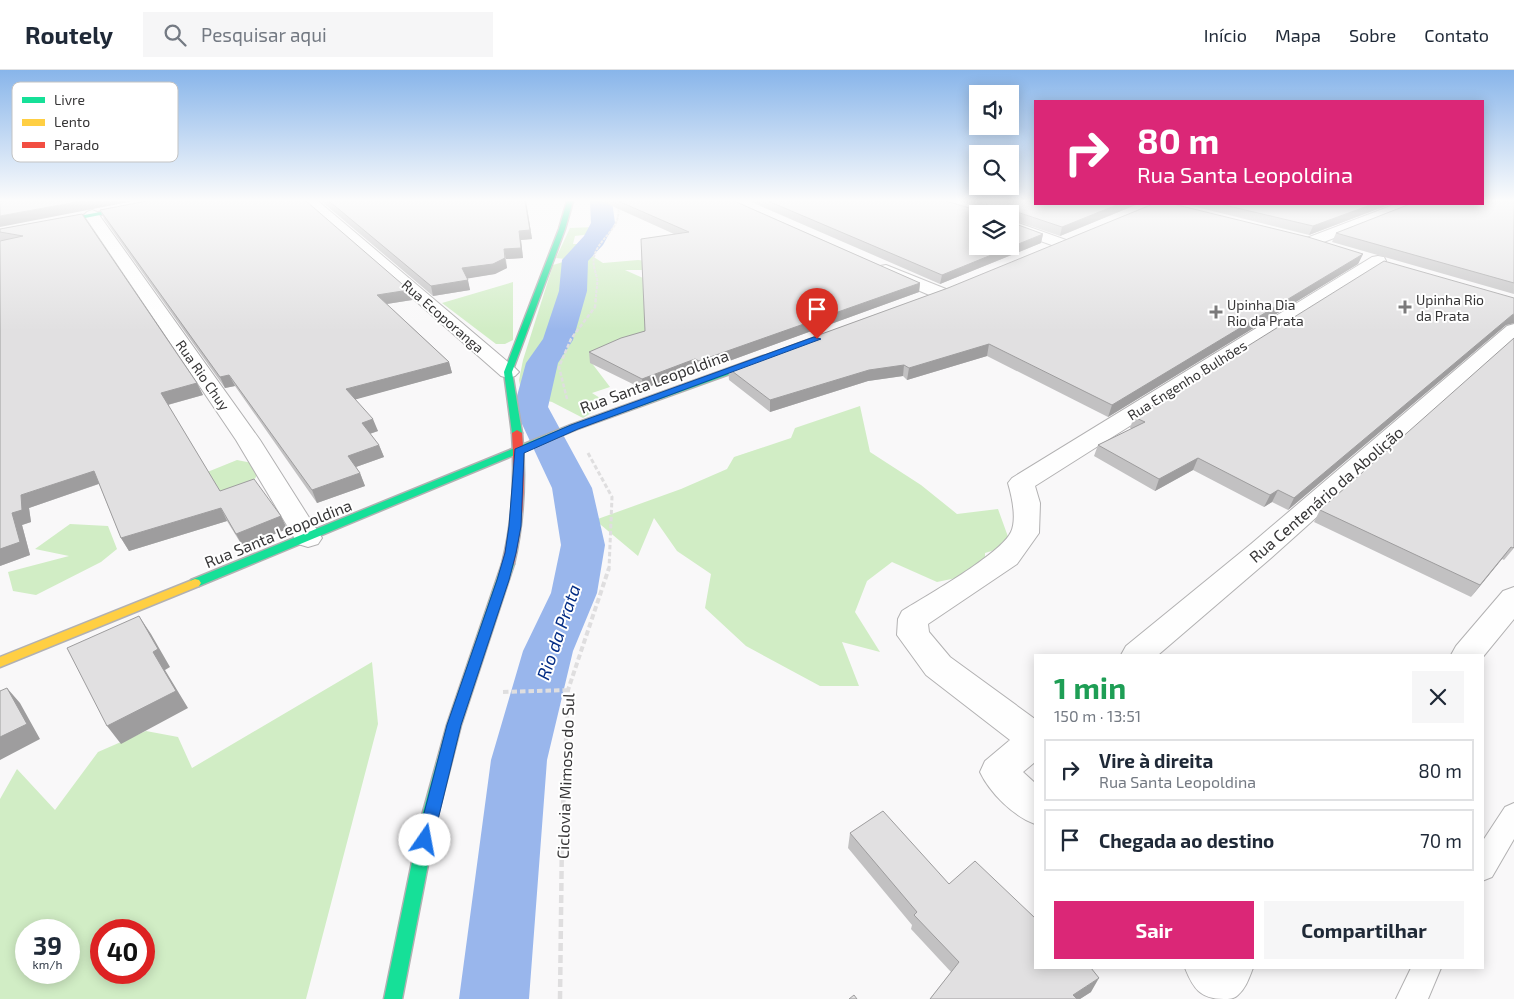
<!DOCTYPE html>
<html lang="pt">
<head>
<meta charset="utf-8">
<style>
  body { margin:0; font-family:"Exo 2",sans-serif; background:#f6f6f7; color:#1f2937; height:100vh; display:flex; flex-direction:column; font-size:19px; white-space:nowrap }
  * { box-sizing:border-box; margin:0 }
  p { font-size:16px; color:#747a83 }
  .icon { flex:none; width:28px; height:28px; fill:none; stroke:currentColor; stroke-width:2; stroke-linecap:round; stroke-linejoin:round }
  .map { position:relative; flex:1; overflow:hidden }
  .drawer { position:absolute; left:1034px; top:584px; width:450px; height:315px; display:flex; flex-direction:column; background:#fff; border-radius:0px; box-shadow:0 2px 12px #0003 }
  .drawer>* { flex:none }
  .guide { position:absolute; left:1034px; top:30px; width:450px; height:105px; border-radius:0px; box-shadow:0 2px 12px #0003; background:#db2777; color:#fff; overflow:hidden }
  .controls { position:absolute; left:969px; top:15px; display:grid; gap:10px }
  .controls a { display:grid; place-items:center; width:50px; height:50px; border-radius:0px; background:#fff; box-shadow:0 2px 12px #0003; font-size:25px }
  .speed { position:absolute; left:15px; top:849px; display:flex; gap:10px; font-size:25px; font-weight:700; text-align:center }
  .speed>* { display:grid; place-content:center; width:65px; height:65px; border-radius:50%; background:#fff; box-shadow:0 2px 12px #0003; line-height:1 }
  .speed small { font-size:12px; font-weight:400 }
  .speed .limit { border:8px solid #d22; background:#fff; color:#111 }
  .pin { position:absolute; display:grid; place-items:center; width:42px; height:42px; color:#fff; margin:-51px -21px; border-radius:50% 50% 50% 0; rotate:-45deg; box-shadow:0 0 5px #0007 }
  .pin .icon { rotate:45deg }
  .me { position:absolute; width:55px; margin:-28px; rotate:12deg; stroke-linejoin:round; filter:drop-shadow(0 0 4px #0008) }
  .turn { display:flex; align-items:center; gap:18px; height:105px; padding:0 20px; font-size:22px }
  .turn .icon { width:65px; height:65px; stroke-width:2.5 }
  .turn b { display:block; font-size:35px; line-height:42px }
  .round { display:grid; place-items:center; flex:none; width:52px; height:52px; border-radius:0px; background:#f6f6f7 }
  .head { display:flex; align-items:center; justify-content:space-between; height:85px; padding:0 20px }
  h1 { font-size:30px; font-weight:700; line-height:38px; color:#1e9e55 }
  .action { display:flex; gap:10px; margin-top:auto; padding:10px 20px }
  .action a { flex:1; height:58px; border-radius:0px; background:#db2777; color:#fff; font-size:20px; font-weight:700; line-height:58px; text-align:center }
  .action a+a { background:#f6f6f7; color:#1f2937 }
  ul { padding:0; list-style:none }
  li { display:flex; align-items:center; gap:15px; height:62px; margin:0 10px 8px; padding:0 10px; border:2px solid #e0e1e3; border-radius:0px }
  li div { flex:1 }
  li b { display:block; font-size:19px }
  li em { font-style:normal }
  header { display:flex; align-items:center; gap:30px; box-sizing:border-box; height:70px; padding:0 25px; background:#fff; border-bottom:1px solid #e0e1e3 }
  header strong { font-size:24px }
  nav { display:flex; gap:28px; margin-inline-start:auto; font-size:18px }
  .search { width:350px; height:45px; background:#f6f6f7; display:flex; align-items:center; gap:12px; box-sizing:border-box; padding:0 18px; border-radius:0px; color:#747a83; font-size:19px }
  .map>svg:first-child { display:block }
  .green { fill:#d1edc5; fill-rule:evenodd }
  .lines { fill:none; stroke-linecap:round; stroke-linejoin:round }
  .canal { fill:#99b6ec; fill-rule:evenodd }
  .lane-casing { stroke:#b2b1b2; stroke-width:2 }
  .street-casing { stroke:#b2b1b2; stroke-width:2 }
  .fast-casing { stroke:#b2b1b2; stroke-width:3 }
  .slow-casing { stroke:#b2b1b2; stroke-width:3 }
  .jam-casing { stroke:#b2b1b2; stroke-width:3 }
  .path-far4 { stroke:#dfdedf; stroke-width:2; stroke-dasharray:3 1; stroke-linecap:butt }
  .path-far3 { stroke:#dfdedf; stroke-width:2.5; stroke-dasharray:4 2; stroke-linecap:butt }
  .path-far2 { stroke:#dfdedf; stroke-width:3; stroke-dasharray:4.5 2.5; stroke-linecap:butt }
  .path-far1 { stroke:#dfdedf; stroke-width:4; stroke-dasharray:5.5 3; stroke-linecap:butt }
  .path { stroke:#dfdedf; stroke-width:4.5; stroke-dasharray:8 4; stroke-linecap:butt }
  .lane { fill:#fefefe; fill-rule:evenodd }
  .street { fill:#fefefe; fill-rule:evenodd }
  .fast { fill:#16e098; fill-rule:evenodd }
  .slow { fill:#ffcf43; fill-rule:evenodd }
  .jam { fill:#f24e42; fill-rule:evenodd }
  .wall { fill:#c2c1c2 }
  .shaded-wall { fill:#9e9d9e }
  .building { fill:#e1e0e1; stroke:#9e9d9e; fill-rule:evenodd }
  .route { fill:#1a73e8; stroke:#114b97 }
  .poi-dot { fill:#7b7a7b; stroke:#fff; stroke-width:2 }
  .labels { text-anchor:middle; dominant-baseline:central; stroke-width:4; stroke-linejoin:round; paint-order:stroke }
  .far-poi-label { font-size:14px; fill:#373637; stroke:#fff; text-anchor:start }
  .far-street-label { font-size:14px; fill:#373637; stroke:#fff }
  .street-label { font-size:16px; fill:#373637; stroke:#fff }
  .water-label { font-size:18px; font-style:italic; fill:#042d85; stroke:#fff }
  .key { fill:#fff; stroke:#c3c3c3; stroke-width:1 }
  .key-label { font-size:14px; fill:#373637 }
</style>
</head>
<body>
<header>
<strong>Routely</strong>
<div class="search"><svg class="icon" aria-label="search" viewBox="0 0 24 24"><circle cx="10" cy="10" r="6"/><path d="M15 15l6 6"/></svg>Pesquisar aqui</div>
<nav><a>Início</a><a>Mapa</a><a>Sobre</a><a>Contato</a></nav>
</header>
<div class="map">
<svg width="1514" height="929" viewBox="0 0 1514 929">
  <rect width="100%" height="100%" fill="#f9f8f9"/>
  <!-- green -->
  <path class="green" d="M594,157l-3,7 -16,2 -2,8h23l-7,10 14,9 35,-3 19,2 6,8h-38l18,8 28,59 -80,25 19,25 -18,6 16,10 -25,15 -31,-16 -30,-7 -3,-15 4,-20 30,-95 10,-3 2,-3 -9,-1 14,-30z
    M513,212v58l-8,4h-9l-54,-41z
    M860,336l10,46 51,33 36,29 41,-5 13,36 -26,8v19l-48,10 -45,-20 -25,19 -12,31 25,40 -38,-10 17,44h-39l-74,-40 -41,-38 6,-34 -34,-23 -23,-33 -16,38 -43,-36 86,-31 46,-20 7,-12 57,-19 4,-10z
    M237,390l26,5 -19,32 -51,17 7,-39z
    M70,454l38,2 9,23 -16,13 -65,33 -23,-4 -5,-19 61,-16 -34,-7z
    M372,592l6,62 -72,275h-306v-200l17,-30 38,41 43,-58 48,-21 32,6 14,31zM26,860h43v42h-43zM101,860h43v42h-43z"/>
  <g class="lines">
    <!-- canal -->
    <path class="canal" d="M590,131h22l3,22 -12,22 -15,16 -1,30 -14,49 -15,23 -10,44 44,81 13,57 -8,48 -24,58 -26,109 -18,239h-70l32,-239 32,-109 28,-58 10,-48 -9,-57 -38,-81 12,-44 17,-24 16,-48 3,-31 22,-24 7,-13z"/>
    <!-- lane casing -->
    <g class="lane-casing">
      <path id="lane" d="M1514,733v36l-22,38 -10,4v-39l23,-35z
        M1411,898h30l-13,31h-32z"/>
    </g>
    <!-- street casing -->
    <g class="street-casing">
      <path id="street" d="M302,131h16l197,167 4,4 -4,4 -7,2 -7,-2z
        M1396,134h20l-2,3 -98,38h-12l-2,-3 2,-3z
        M92,140l5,2 163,228 62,98 -4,6 -10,3 -10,-3 -62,-104 -152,-225 3,-3z
        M1010,150l56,20 2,3 -2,3 -6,2 -50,-18z
        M1378,186l6,1 2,4 -2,4 -349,221 5,17 -1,30 -22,31 -89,60 1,8 21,25 85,62v43l-12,10 12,11v41c-22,-8 -45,-31 -55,-52l5,-11 25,-21 -84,-65 -29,-40 1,-16 4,-8c24,-15 99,-57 109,-79 6,-13 1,-35 -3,-49l4,-5 360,-221z
        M886,195l60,24 3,4 -3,4 -6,1 -6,-1 -54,-23 -3,-4 3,-4z
        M1514,254v16l-243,218 -113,97h-37l5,-9 125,-102 256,-218z
        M1514,517v32l-32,39v-3h-31l5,-9 47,-55z
        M1185,898h68c-4,10 -7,20 -15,27 -4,4 -9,4 -14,4 -24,0 -31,-11 -39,-31z"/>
    </g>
    <!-- fast casing -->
    <g class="fast-casing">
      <path id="fast" d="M158,131h12l-170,34v-4z
        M567,131h6l-8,28 -53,143 10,61 -5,3 -5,-3 -8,-61 55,-143z
        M763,286l3,1v4l-189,68 -378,157h-8l-2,-3 2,-3 380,-155z
        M508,490l6,4 -53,161 -25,98 -34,176h-18l36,-176 27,-98 55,-161z"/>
    </g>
    <!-- slow casing -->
    <g class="slow-casing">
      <path id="slow" d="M195,509l4,1 2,3 -2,3 -199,81v-10z"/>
    </g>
    <!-- jam casing -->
    <g class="jam-casing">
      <path id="jam" d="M517,360l5,3c4,44 2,88 -8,131l-6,4 -6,-4c11,-43 13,-87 10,-131z"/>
    </g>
    <!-- path-far4 -->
    <path class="path-far4" d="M596,227c0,-6 2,-13 1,-19 -3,-11 -6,-18 0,-29 10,-17 27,-25 20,-48"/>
    <!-- path-far3 -->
    <path class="path-far3" d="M567,329l-8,-32 12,-28 24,-32 1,-11"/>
    <!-- path-far2 -->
    <path class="path-far2" d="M588,383l24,44 -3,72"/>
    <!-- path-far1 -->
    <path class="path-far1" d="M503,622l65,-2
      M565,690l3,-70 41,-122"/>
    <!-- path -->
    <path class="path" d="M560,929l2,-165 3,-75"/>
    <!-- lane -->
    <use href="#lane" class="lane"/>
    <!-- street -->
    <use href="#street" class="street"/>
    <!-- fast -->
    <use href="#fast" class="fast"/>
    <!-- slow -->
    <use href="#slow" class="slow"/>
    <!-- jam -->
    <use href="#jam" class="jam"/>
  </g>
  <!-- wall -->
  <path class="wall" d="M321,131h205l6,38 -11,1 2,18 -17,1 1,9 -12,6 -28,4 3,12 -37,6z
    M601,131h133l186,82 -1,9 -220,80 -4,-3 -52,20 -53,-26 -1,-11 56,-21 29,-97z
    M749,131h197l33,10 2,-3 -21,-7h75v3h103l-78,32 -50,-17v3l33,12 -2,9 -101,41z
    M1514,131v93l-182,-52 4,-9z
    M1184,134h207l-82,31z
    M100,140l309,80 3,10 -25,4 62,58 3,11 -97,26 23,32 -8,3 9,11 5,12 -28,10 4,6 5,13 -48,17 -82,-117 -10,2 -121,-169z
    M82,144l115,169 6,12 -35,10 52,86 61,25 6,13 -44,18 -16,-26 -98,30 -8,-13 -22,-54 -70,24 2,14 -9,3 8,30 -30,11 1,-325 -1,-1v-11z
    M1363,184l-5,10 -250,153 -121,-61 -80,24 -4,-4 -35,5 -98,31 -41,-32 -1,-12 220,-80z
    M1514,228v25l-8,2 -218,185 -16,-8 -8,5 -71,-37 -38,21 -61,-35 4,-11 34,-16 -2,-1 4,-11z
    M1320,440l194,38 -10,12 -2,-1 -31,38 -157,-75z
    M850,763l99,51 142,108 -11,7h-150l21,-27 -40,-43 1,-4 -64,-77z"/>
  <!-- shaded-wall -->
  <path class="shaded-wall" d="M82,131h52l-134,26v-11z
    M526,131l6,38 -11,1 2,18 -17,1 -2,-10 15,-18z
    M1119,134h19l-78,32 2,-9z
    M1373,134h18l-82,31 4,-9z
    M1043,164l-2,9 -101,41 2,-9z
    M1363,184l-5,10 -250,153 4,-12z
    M505,188l2,10 -12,6 -30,5 -3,-11z
    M468,210l2,10 -37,6 -2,-10z
    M920,213l-1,9 -220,80v-11z
    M409,220l3,10 -32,5 -3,-10z
    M1514,244v9l-8,2 -218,185 6,-12 218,-183z
    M989,274l-2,12 -80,24 2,-12z
    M695,289v10l-52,20 -1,-10z
    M449,292l3,11 -102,28 -4,-12z
    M904,295l-1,11 -35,5 -98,31v-12l99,-30z
    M229,305l6,11 -10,2 -5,-11z
    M197,313l6,12 -36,10 -6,-12z
    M373,349l5,12 -12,4 -4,-12z
    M379,375l5,12 -31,11 -5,-12z
    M1198,388l-5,12 -38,21 4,-12z
    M94,401l7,12 -72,25 2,14 -9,3 8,30 -30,11v-17l12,-36 9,-18z
    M360,403l5,13 -48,17 -5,-13z
    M1278,420l-6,12 -8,5 6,-12z
    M221,438l6,13 -98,30 -8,-13z
    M281,446l6,13 -44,18 -7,-13z
    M1511,477l-9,12 -31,38 9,-12z
    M139,546l12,18 19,33 -5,3 23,38 -67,36 -14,-18 46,-74z
    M7,618l13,15 20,36 -40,21v-23z
    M1099,908l-8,14 -11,7h-9l2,-4z"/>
  <!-- building -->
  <path class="building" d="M0,131h82l-82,15z
    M147,131h159l103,89 -32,5 72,67 -103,27 27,30 -11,4 17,22 -31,11 12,17 -48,17 -83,-115 -9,2 -120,-167z
    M329,131h196l5,29 -11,1 2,17 -17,1 1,9 -12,6 -31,4 6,12 -37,6z
    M618,131h116l186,82 -221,78 -4,-2 -53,20 -53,-27 32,-14 24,-7 -4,-92 48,-7z
    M768,131h178l33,10 2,-4 7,-1 -3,-5h50v3h84l-57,23 -51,-17 -1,12 33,12 -101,41zM978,144h32v32h-32z
    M1482,131h32v82l-178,-50 74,-29h72z
    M1153,134h20l135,33 55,17 -251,151 -123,-61 -80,24 -5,-3 -35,5 -99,30 -42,-32 220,-80z
    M1220,134h153l-60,22z
    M82,144l115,169 -36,10 59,98 34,-12 27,37 -45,18 -15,-26 -100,30 -27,-67 -73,24 1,15 -10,3 8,29 -20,7v-308l23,-5 -23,-4v-3z
    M1384,191l130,37v16l-2,1 -218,183 -16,-8 -8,5 -72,-37 -39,21 -61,-34 47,-23 -11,-5z
    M1514,268v209l-1,1 -2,-1 -31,38 -160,-75z
    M139,546l19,33 -5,3 23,39 -69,35 -40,-78z
    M7,618l20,36 -27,13v-46z
    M883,741l66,73 26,-23 60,57v50h56l8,10 -26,17 4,4h-147l29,-37 -45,-47 3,-3 -67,-79z
    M854,925l3,4h-8z"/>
  <!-- sky -->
  <linearGradient id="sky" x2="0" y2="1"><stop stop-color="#88b5ea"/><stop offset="0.5" stop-color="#fcfcfc"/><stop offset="1" stop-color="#fcfcfc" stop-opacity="0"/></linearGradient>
  <rect width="1514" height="261" fill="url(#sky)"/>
  <!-- route -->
  <path class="route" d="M814,267l7,2 -243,90 -54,24 -3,73 -5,27 -7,27 -48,145 -28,115 -2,6 -6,2 -6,-2 -2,-6 30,-115 50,-145 8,-27 4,-27 6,-77 56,-24z"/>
  <!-- markers -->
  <g class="poi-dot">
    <path d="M1402.5 229.5h5v5h5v5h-5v5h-5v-5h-5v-5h5z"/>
    <path d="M1213.5 234.5h5v5h5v5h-5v5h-5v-5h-5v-5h5z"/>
  </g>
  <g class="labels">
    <!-- far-poi labels -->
    <g class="far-poi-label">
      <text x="1416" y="229">Upinha Rio<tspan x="1416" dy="16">da Prata</tspan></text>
      <text x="1227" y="234">Upinha Dia<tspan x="1227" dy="16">Rio da Prata</tspan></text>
    </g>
    <!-- far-street labels -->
    <g class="far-street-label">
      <text transform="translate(443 246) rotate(41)">Rua Ecoporanga</text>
      <text transform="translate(203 305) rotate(55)">Rua Rio Chuy</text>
      <text transform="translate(1187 310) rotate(-32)">Rua Engenho Bulhões</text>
    </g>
    <!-- street labels -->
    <g class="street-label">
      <text transform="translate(654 311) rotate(-20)">Rua Santa Leopoldina</text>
      <text transform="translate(1326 424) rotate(-41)">Rua Centenário da Abolição</text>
      <text transform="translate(278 463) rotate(-22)">Rua Santa Leopoldina</text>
      <text transform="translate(565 706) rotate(-88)">Ciclovia Mimoso do Sul</text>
    </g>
    <!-- water labels -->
    <g class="water-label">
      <text transform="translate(558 562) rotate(-71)">Rio da Prata</text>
    </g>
  </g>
  <!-- legend -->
  <rect x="12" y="12" width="166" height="80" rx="8" class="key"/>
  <rect x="22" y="27" width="23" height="6" fill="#16e098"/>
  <rect x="22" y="49" width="23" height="7" fill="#ffcf43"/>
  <rect x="22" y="72" width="23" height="6" fill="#f24e42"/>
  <g class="key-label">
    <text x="54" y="35">Livre</text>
    <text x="54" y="57">Lento</text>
    <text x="54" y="80">Parado</text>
  </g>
</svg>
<div class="controls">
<a><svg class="icon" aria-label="sound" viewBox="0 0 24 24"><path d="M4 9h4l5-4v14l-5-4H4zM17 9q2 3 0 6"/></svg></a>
<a><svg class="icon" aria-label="search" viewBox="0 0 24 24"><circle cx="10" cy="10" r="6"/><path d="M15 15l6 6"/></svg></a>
<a><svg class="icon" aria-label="layers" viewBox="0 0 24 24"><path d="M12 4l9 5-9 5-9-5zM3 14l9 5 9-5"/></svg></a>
</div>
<div class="speed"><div>39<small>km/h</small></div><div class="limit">40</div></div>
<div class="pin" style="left:817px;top:269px;background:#d93025"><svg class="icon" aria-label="arrive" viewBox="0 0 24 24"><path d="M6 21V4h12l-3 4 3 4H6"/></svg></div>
<svg class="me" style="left:425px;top:770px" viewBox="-20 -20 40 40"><circle r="19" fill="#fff"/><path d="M0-13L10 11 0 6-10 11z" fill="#1a73e8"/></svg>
<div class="guide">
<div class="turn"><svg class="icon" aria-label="right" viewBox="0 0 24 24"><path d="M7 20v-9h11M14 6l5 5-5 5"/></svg><div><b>80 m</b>Rua Santa Leopoldina</div></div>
</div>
<section class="drawer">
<div class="head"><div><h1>1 min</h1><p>150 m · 13:51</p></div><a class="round"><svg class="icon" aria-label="close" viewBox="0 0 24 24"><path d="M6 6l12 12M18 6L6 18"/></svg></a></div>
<ul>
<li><svg class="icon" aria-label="right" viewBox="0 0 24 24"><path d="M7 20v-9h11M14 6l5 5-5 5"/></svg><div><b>Vire à direita</b><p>Rua Santa Leopoldina</p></div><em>80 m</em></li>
<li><svg class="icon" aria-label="arrive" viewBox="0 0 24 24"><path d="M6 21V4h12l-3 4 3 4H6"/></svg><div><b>Chegada ao destino</b></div><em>70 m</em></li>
</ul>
<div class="action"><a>Sair</a><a>Compartilhar</a></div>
</section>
</div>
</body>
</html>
